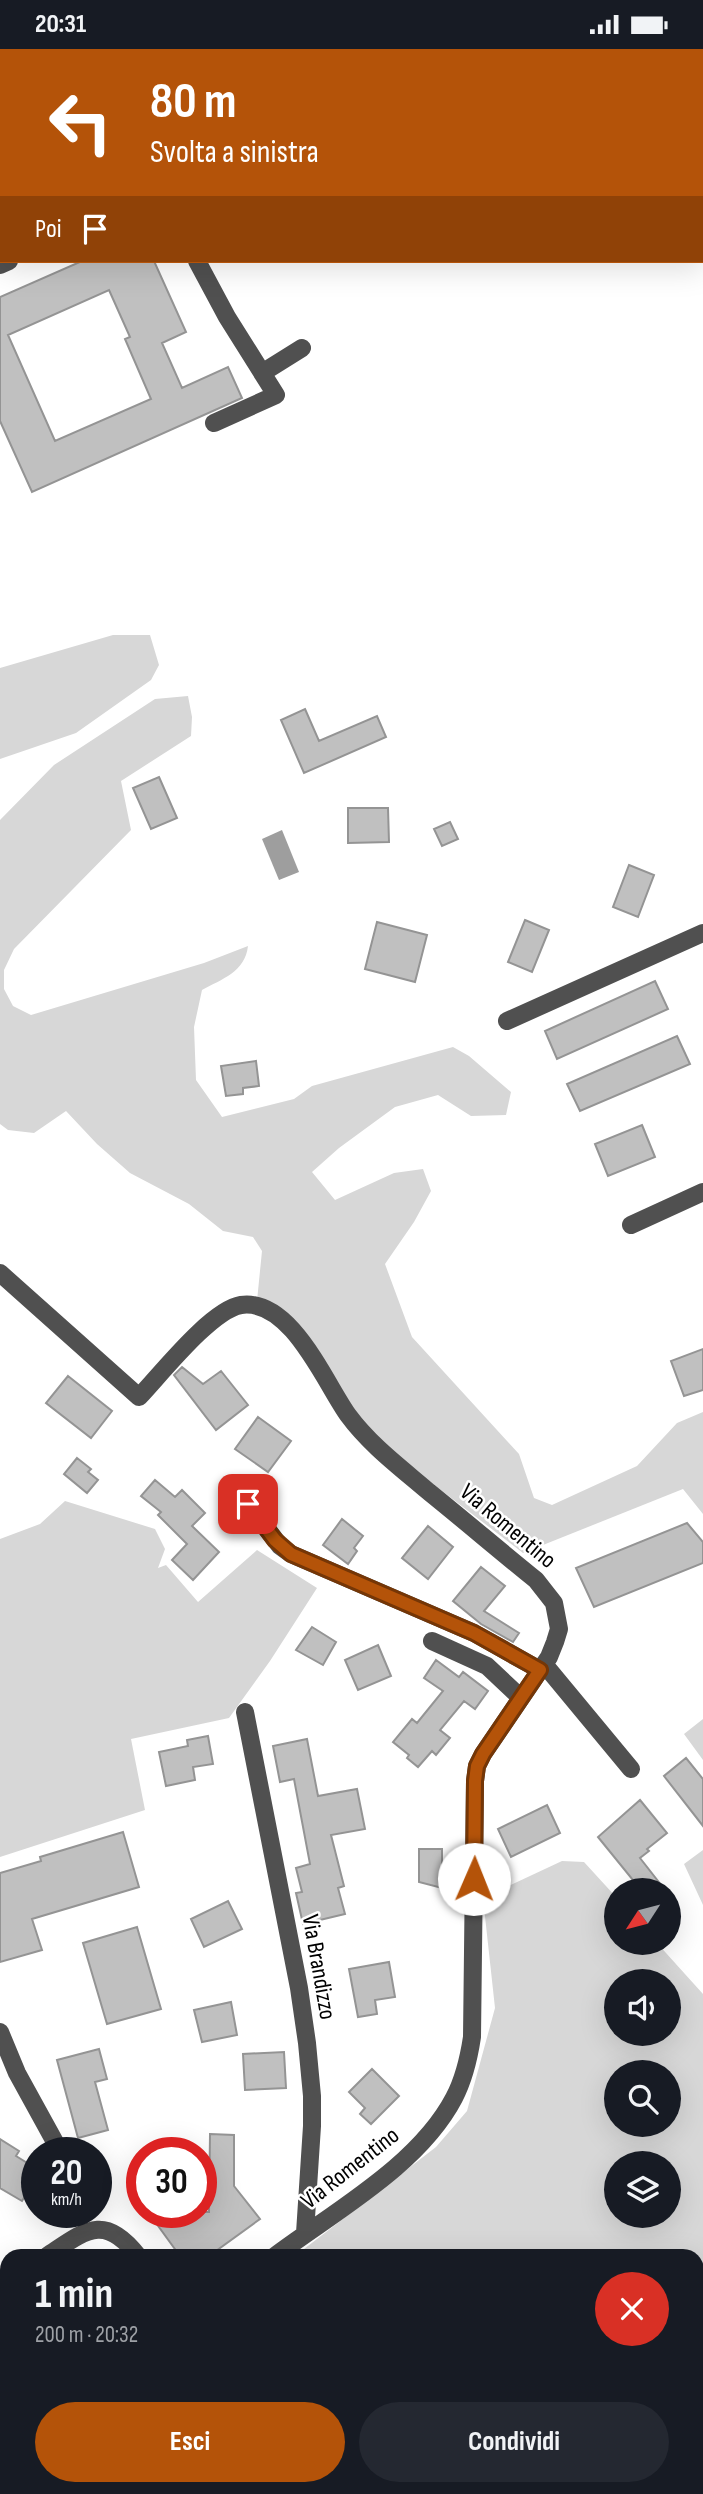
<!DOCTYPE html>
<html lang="it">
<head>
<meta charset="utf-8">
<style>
  body { margin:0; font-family:"Sofia Sans Condensed",sans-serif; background:#242831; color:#f1f3f6; height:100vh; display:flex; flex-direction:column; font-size:26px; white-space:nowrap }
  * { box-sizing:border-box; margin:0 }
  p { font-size:23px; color:#9ea1a6 }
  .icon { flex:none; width:38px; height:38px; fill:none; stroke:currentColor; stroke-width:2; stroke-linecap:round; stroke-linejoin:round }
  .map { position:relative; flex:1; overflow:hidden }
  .side { position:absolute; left:0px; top:2200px; width:704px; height:247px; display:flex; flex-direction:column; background:#171b24; border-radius:21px 21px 0 0; box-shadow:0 7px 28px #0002 }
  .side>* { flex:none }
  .banner { position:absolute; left:0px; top:0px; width:704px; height:214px; box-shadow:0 7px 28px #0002; background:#b45309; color:#fff; overflow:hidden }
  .needle { width:46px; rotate:234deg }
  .fabs { position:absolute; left:604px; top:1829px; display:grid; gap:14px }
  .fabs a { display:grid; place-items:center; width:77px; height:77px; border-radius:50%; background:#171b24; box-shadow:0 7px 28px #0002; font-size:35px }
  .speed { position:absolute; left:21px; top:2088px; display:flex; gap:14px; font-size:35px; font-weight:700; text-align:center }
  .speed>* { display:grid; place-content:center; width:91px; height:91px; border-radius:50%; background:#171b24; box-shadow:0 7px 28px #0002; line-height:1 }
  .speed small { font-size:18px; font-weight:400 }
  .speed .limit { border:10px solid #d22; background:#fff; color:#111 }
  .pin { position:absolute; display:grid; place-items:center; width:60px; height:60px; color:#fff; margin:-30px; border-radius:14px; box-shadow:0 4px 10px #0006 }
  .me { position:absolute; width:77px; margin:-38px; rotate:1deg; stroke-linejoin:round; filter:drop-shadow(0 0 5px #0008) }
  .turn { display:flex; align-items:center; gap:24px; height:147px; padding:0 35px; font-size:32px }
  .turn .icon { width:91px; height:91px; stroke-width:2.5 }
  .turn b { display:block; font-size:49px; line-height:60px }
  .then { display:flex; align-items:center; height:66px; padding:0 35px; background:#0003; gap:14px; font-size:26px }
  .round { display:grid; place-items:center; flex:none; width:74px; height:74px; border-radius:37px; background:#242831 }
  .overview { display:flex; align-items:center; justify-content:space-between; height:119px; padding:0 35px }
  h1 { font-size:42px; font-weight:700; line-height:52px }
  .cta { display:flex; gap:14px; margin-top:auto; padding:14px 35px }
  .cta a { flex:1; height:80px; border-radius:42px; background:#b45309; color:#fff; font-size:28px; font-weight:700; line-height:80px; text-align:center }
  .cta a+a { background:#242831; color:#f1f3f6 }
  .status { display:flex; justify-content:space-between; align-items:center; height:49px; padding:0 35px; background:#171b24; direction:ltr }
  .status svg { height:19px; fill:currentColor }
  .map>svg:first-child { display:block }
  .green { fill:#d7d7d7; fill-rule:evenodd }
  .water { fill:#9e9e9e }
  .building { fill:#c0c0c0; stroke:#949494; stroke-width:2; fill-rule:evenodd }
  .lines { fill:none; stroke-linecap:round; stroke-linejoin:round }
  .minor { stroke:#505050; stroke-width:18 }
  .route-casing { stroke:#753606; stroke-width:18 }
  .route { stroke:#b45309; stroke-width:12 }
  .labels { text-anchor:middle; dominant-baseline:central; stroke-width:5; stroke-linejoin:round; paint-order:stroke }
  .street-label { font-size:24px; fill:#000; stroke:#fff }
</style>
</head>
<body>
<div class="status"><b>20:31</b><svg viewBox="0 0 49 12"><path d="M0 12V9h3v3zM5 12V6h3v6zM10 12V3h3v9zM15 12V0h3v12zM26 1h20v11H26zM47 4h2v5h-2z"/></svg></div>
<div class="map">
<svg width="703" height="2445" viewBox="0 0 703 2445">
  <rect width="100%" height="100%" fill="#fff"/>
  <!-- green -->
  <path class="green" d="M113,586h37l9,30 -8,15 -75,53 -76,26v-91z
    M188,647l4,21 -1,19 -70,45 10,49 -117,119 -10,21v19l9,17 18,9 173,-52 44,-17c-3,26 -26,33 -46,44l-8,37 2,53 26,37 72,-18 18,-13 141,-39 16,9 42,36 -5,23 -35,1 -33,-21 -43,12 -56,41 -27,24 23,28 59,-27 29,-4 8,22 -17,31 -29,42 27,73 107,117 15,44 18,7 85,-39 40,-43 26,-11v102l-20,-25 -160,64 -133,-102 -133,-150 5,-50 -9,-14 -30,-6 -34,-27 -59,-31 -33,-29 -31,-33 -32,22 -26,-3 -8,-6v-304l54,-55 101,-66z
    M65,1452l90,28 10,20 -7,19 8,-3 32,37 59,-52 60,38 -47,73 -41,57 -98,21 14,71 -145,47v-318l40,-15z
    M703,1670v41l-19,-26z
    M703,1801v55l-19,-41z
    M562,1812l22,1 32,35v46h41l46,51v370l-6,6 -1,-114h-401l141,-109 31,-36 28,-103 -12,-110zM616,1932h52v52h-52zM616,2023h52v53h-52zM616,2114h52v52h-52z
    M323,2440h258l-6,5h-248z"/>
  <!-- water -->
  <path class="water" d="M282,781l17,42 -20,8 -17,-41z"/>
  <!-- building -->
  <path class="building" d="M82,212h72l32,71 -24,11 20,45 46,-21 14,31 -210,94 -32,-71v-124zM109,241l21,47 -5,2 26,60 -96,42 -47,-106z
    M305,660l14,32 58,-25 9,21 -82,36 -23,-53z
    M159,728l18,41 -26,11 -18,-41z
    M348,759h40l1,34 -41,1z
    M450,773l8,17 -16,7 -8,-17z
    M629,816l25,10 -16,42 -25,-10z
    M525,871l24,10 -17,42 -24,-10z
    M377,873l50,13 -12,47 -50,-13z
    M655,932l13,28 -111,50 -12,-28z
    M677,987l13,28 -110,47 -13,-27z
    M256,1012l3,25 -16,2v6l-17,2 -5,-30z
    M642,1076l13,32 -47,19 -13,-32z
    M703,1300v41l-19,6 -13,-35z
    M182,1318l21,17 18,-13 27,34 -32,25 -42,-55z
    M68,1327l44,35 -21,27 -45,-35z
    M258,1368l33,24 -23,31 -33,-23z
    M77,1409l14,11 -3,3 10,8 -11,13 -23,-19z
    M155,1431l20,17 7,-7 23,23 -13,13 27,26 -26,28 -21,-20 15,-16 -29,-29 3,-3 -20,-16z
    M342,1470l21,17 -9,12 3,3 -9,13 -25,-19z
    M687,1474l16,19v21l-109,44 -18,-39z
    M428,1477l25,21 -25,32 -26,-21z
    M481,1518l24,19 -21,25 35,22 -6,9 -32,-18 -28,-23z
    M312,1578l24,15 -13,23 -27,-15z
    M378,1596l13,31 -33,14 -13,-30z
    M436,1611l23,17 4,-5 25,19 -13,18 -11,-8 -24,29 10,8 -14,17 -4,-4 -14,16 -11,-9 2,-3 -16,-13 19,-23 5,4 26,-32 -19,-13z
    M208,1687l5,28 -20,3 2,13 -29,6 -7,-34 29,-6 -1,-6z
    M307,1690l11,57 39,-7 8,40 -34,6 13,51 -6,2 7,26 -42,10 -7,-31 6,-1 -6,-24 14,-4 -16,-85 -14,3 -7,-36z
    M686,1709l17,21v47l-39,-50z
    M640,1751l27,33 -20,16 2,2 -9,7 25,32h-24l-43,-53z
    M547,1756l13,28 -49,24 -13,-28z
    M123,1783l16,55 -107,32 10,31 -42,12v-89l41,-12 -1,-4z
    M419,1800h23v39l-23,-6z
    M228,1852l14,28 -38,18 -13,-28z
    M137,1878l24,82 -54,15 -24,-81z
    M389,1913l6,35 -20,3 2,14 -19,3 -9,-48z
    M231,1953l6,33 -35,7 -8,-32z
    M99,2000l8,30 -12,3 13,48 -30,8 -21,-78z
    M284,2003l2,36 -41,2 -2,-36z
    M372,2020l27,27 -28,28 -11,-10 5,-6 -16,-16z
    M210,2085l24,1v51l26,33 -51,37h-29l-24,-33 15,-11h38z
    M0,2090l19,12 -3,5 21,13v8l-15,24 -22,-13z"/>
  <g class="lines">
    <!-- minor -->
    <path class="minor" d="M100,0l1,2
      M401,0l1,2
      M487,2l4,-2
      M0,94l2,-1
      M197,212l30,56 49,78 -62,28
      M0,216l9,-4
      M262,324l40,-25
      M507,972l196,-88
      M631,1176l72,-33
      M0,1224l139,124c22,-23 72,-87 102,-92 50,-7 84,78 107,110 22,30 53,53 81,77 36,29 71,59 107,88l18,23 5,26 -4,13 -6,15 -66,97 -6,12 -2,15 -3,256c-3,20 -8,42 -18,61 -35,67 -119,113 -179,158
      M248,1455l32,42 11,8 183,79 66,37
      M432,1592l55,25 33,31
      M544,1615l87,105
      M245,1663l54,276 8,55 5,53v30l-7,107
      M0,1983l17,41 44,80
      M47,2207c38,-25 57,-44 91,0
      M0,2242l7,-6
      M312,2440l4,5"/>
  </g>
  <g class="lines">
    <!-- route casing -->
    <g class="route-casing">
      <path id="route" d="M248,1455l27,36 16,14 183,79 66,37 -57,84 -6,12 -2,15 -1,98"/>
    </g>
    <!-- route -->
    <use href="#route" class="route"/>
  </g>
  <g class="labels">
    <!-- street labels -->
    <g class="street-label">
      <text transform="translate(508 1477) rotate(40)">Via Romentino</text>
      <text transform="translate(319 1918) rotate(80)">Via Brandizzo</text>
      <text transform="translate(350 2119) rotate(-38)">Via Romentino</text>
    </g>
  </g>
</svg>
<div class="fabs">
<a><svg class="needle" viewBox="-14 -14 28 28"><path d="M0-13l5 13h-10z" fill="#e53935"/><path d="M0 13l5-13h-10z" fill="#9ea1a6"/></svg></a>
<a><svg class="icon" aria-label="sound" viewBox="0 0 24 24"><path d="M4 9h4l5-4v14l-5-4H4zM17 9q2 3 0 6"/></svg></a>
<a><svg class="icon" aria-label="search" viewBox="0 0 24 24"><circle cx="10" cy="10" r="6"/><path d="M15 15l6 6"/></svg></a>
<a><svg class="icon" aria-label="layers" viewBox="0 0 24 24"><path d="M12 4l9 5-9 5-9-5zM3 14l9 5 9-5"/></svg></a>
</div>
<div class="speed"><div>20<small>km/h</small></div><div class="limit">30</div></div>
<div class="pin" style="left:248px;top:1455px;background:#d93025"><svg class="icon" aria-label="arrive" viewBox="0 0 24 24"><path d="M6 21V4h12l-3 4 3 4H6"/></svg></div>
<svg class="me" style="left:474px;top:1830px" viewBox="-20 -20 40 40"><circle r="19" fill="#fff"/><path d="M0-13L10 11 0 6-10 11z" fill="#b45309"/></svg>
<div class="banner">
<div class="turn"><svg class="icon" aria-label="left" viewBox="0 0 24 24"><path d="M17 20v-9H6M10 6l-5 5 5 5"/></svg><div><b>80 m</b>Svolta a sinistra</div></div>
<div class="then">Poi<svg class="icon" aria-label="arrive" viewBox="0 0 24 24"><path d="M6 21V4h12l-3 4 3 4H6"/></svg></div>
</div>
<section class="side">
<div class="overview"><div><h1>1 min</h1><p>200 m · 20:32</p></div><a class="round" style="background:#d93025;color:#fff"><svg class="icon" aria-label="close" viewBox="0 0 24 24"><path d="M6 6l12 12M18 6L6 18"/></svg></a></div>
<div class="cta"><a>Esci</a><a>Condividi</a></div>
</section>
</div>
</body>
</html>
